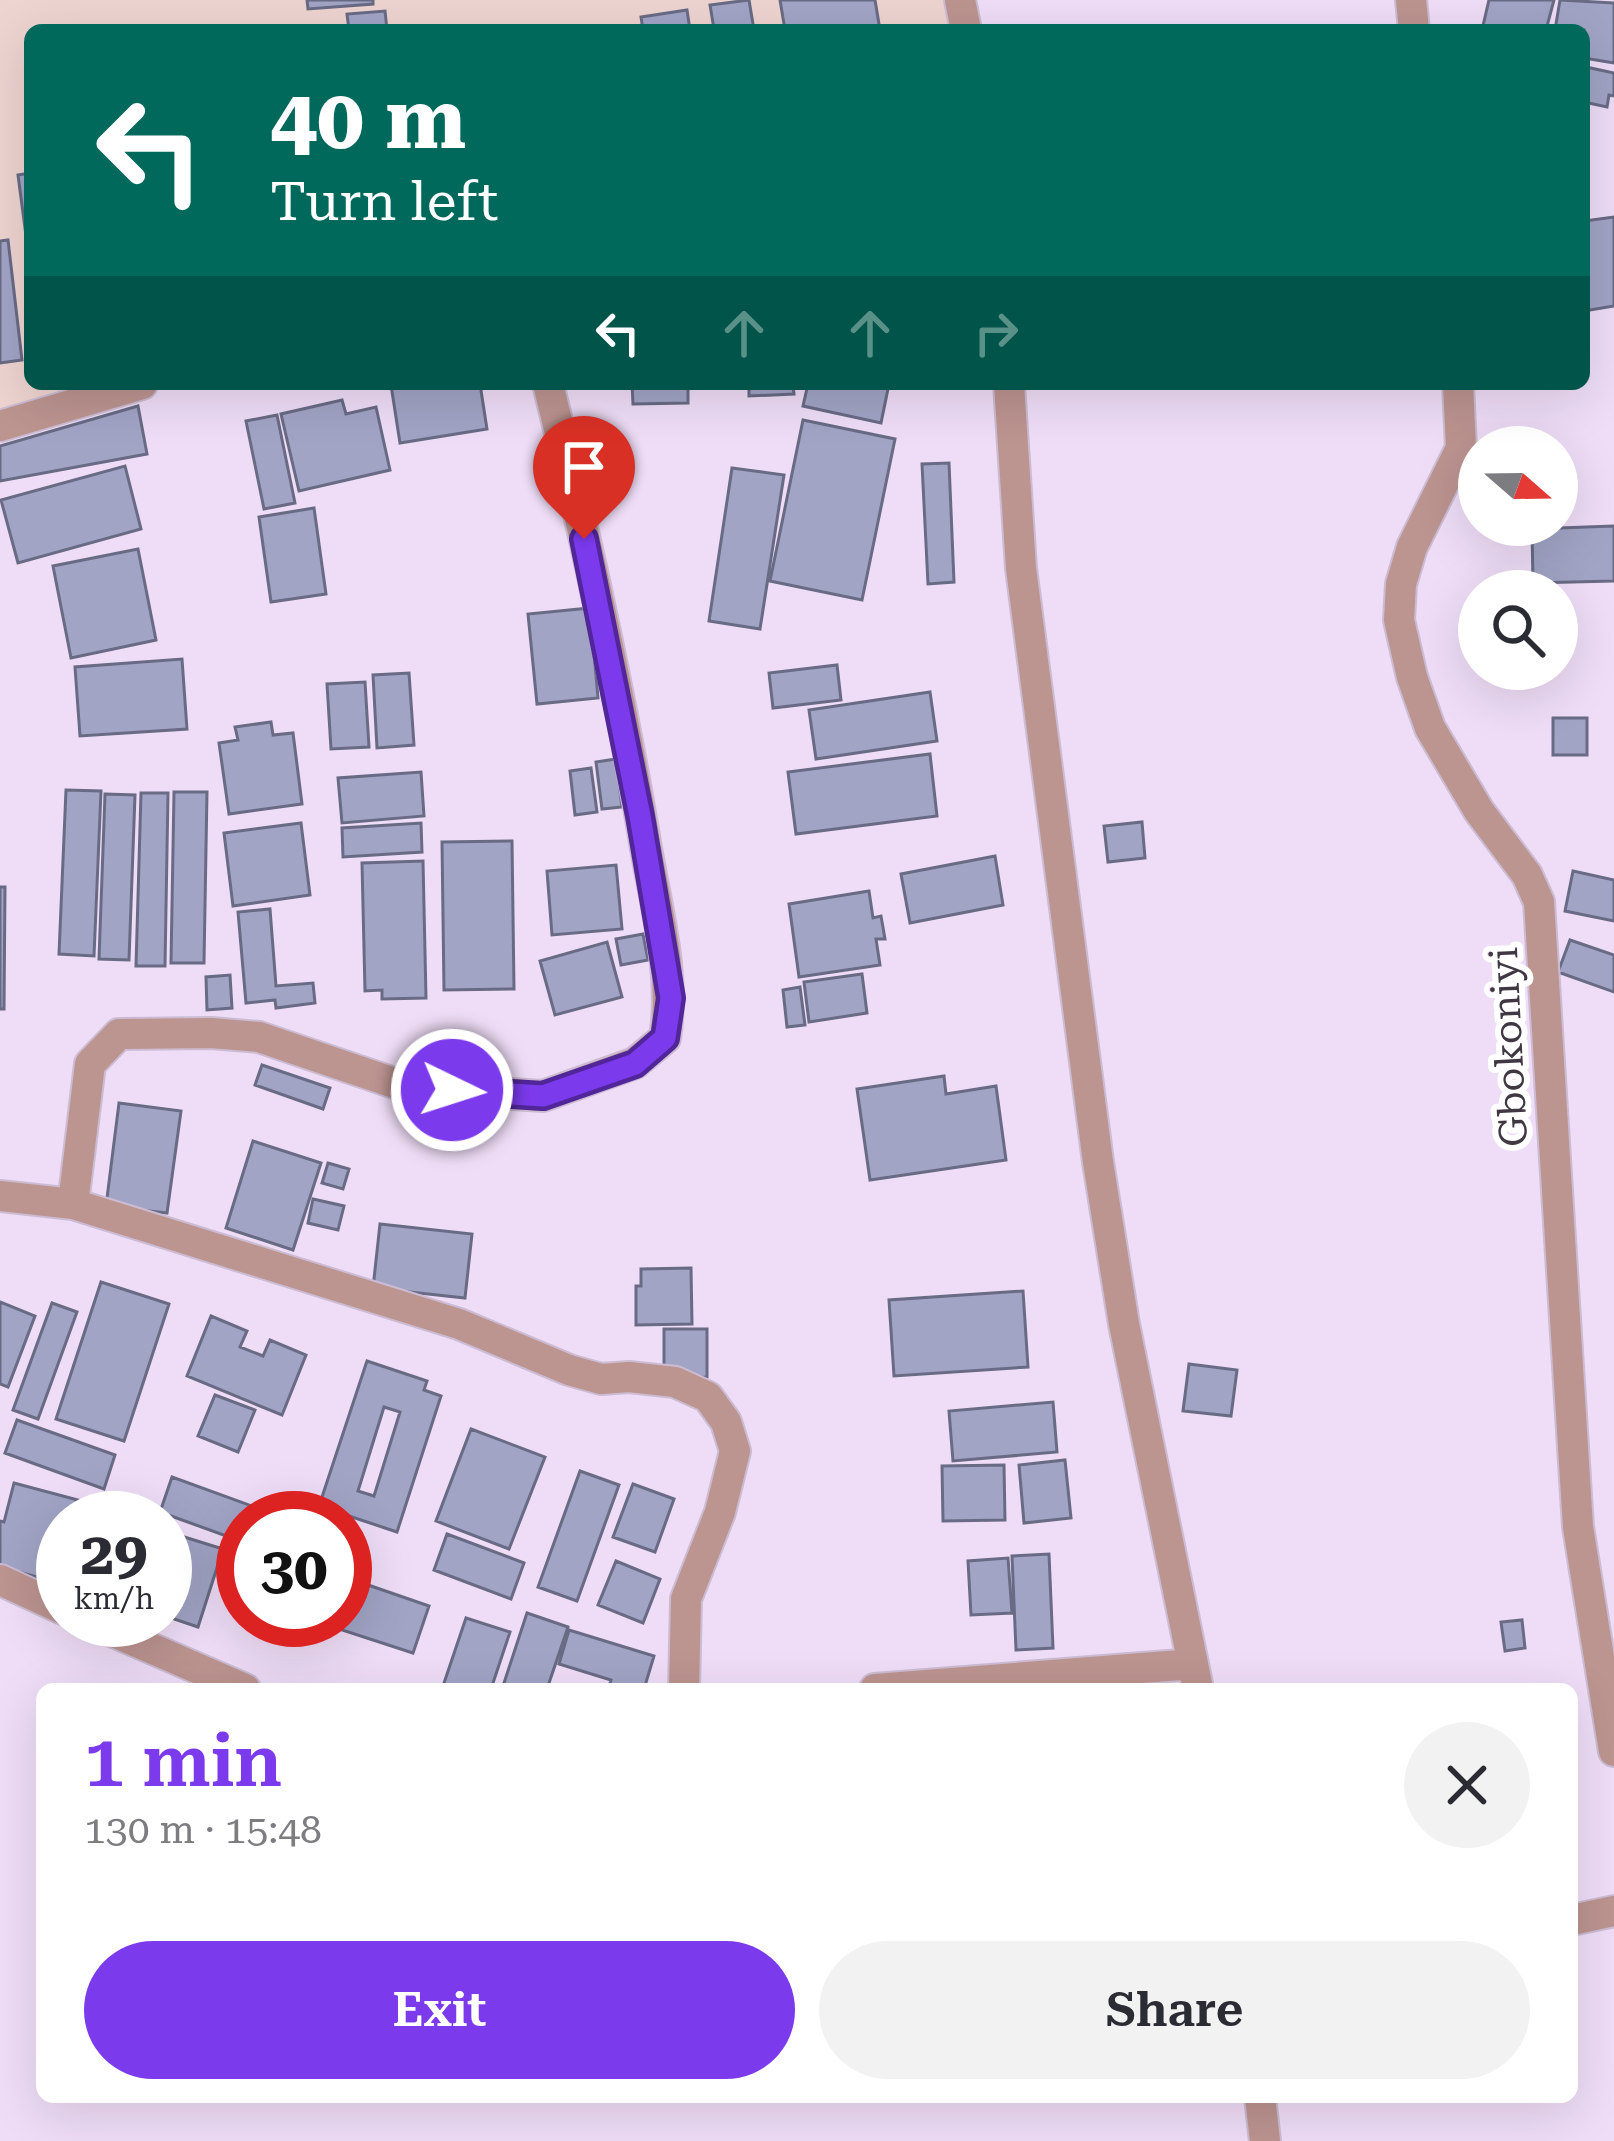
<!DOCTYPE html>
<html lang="en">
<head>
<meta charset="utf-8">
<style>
  body { margin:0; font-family:"Roboto Serif",serif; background:#f2f2f3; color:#2b2b33; height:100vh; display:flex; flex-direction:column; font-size:45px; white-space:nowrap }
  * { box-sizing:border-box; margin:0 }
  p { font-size:39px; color:#7c7c81 }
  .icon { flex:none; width:66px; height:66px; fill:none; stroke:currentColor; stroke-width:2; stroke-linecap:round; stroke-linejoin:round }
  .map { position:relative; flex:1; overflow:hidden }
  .sheet { position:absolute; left:36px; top:1683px; width:1542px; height:420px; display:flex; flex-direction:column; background:#fff; border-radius:18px; box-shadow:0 12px 48px #0002 }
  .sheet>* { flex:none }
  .hud { position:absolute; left:24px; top:24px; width:1566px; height:366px; border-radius:18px; box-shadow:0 12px 48px #0002; background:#00695c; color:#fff; overflow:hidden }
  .needle { width:78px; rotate:110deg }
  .buttons { position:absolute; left:1458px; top:426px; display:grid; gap:24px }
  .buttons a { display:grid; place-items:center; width:120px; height:120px; border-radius:50%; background:#fff; box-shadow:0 12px 48px #0002; font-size:60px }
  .speed { position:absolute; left:36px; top:1491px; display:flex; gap:24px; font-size:60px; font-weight:700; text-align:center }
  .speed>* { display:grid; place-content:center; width:156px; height:156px; border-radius:50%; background:#fff; box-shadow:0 12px 48px #0002; line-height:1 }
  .speed small { font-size:30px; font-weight:400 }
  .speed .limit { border:18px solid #d22; background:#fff; color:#111 }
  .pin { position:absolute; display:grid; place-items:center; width:102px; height:102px; color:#fff; margin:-123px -51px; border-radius:50% 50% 50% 0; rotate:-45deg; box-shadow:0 0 12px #0007 }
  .pin .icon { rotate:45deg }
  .me { position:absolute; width:132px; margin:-66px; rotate:94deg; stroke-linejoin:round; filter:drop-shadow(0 0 9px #0008) }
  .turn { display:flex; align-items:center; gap:42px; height:252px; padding:0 48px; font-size:54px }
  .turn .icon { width:156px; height:156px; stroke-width:2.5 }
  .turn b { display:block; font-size:84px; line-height:102px }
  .lanes { display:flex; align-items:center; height:114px; padding:0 48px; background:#0003; justify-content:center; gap:60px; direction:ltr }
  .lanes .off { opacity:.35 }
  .round { display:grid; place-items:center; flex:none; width:126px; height:126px; border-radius:63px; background:#f2f2f3 }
  .summary { display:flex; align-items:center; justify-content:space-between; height:204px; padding:0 48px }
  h1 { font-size:72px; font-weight:600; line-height:90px; color:#7c3aed }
  .action { display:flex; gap:24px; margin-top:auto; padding:24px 48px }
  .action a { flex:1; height:138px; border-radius:72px; background:#7c3aed; color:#fff; font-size:48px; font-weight:600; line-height:138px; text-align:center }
  .action a+a { background:#f2f2f3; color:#2b2b33 }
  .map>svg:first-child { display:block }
  .education { fill:#eed4d1 }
  .building { fill:#a2a4c6; stroke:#696b85; stroke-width:3; fill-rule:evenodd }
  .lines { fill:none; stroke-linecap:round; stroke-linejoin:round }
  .street-casing { stroke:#ccbcd3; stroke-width:34 }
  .street { stroke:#bc9490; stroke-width:30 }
  .route-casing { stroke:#51269a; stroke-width:30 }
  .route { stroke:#7c3aed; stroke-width:21 }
  .labels { text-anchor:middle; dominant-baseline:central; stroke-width:12; stroke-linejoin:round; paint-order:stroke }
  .street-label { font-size:39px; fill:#3f3742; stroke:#fff }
</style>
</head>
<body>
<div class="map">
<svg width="1614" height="2141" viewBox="0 0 1614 2141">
  <rect width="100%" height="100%" fill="#efddf7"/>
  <!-- education -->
  <path class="education" d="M0,0h966l4,30h-940v354h95l-125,43z"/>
  <!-- building -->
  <path class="building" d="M307,0h66v4l-65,5z
    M749,0l5,30h-47l7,-1 -4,-24z
    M780,0h95l5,30h-95z
    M1489,0h65l-8,30h-64z
    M1560,0l54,3v60l-30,-5v-28h-29z
    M687,10l3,20h-47l-2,-13z
    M385,11l2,19h-38l-2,-16z
    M1586,67l28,6v23l-5,-1 -2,12 -23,-5z
    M30,173v93l-12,-91z
    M1614,217v89l-30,5v-90z
    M8,240l14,120 -22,3v-122z
    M480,384l7,45 -87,14 -9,-58z
    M632,384h56v19l-55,1z
    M749,384h44l1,10 -45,2z
    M808,384h81l-8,39 -78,-17z
    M342,400l4,14 30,-7 14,63 -91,21 -18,-77z
    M138,406l9,48 -147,27v-35z
    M277,415l18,88 -31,6 -18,-88z
    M803,420l92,19 -33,161 -92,-19z
    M949,463l5,119 -26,2 -6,-120z
    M125,466l16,63 -123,34 -17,-63z
    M732,468l52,7 -24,154 -51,-8z
    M314,508l12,86 -55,8 -12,-85z
    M1614,526v55l-81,2 -1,-54z
    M138,549l18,91 -85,18 -18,-92z
    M590,608l8,90 -61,6 -9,-90z
    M182,659l5,70 -107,7 -5,-69z
    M837,665l4,35 -68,8 -4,-35z
    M409,673l5,72 -37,3 -4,-73z
    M365,682l4,65 -38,2 -4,-65z
    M930,692l7,49 -121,18 -7,-49z
    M1553,718h34v37h-34z
    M271,722l2,13 20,-2 9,71 -73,10 -10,-71 19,-3 -3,-13z
    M930,754l7,62 -141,18 -8,-62z
    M616,759l6,48 -20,2 -6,-47z
    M591,768l6,44 -22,3 -5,-44z
    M421,772l3,44 -82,7 -4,-45z
    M66,790l35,1 -7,165 -35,-2z
    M174,792h33l-3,171h-33z
    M141,793h27l-3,173h-29z
    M105,794l30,1 -6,165 -30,-1z
    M1142,822l3,36 -37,4 -4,-36z
    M301,823l9,72 -77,11 -9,-73z
    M421,823l1,29 -79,5 -1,-29z
    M512,841l2,148 -70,1 -2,-148z
    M995,856l8,49 -93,18 -9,-49z
    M423,861l3,137 -44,1v-9l-17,1 -3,-128z
    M616,865l6,64 -70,6 -5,-64z
    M1573,871l41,9v41l-49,-10z
    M0,887h5l-1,122h-4z
    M869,891l4,27 8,-2 4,23h-9l4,26 -81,12 -10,-73z
    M270,909l6,77 37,-3 2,20 -39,5 -1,-8 -29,3 -8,-91z
    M643,934l5,26 -27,5 -5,-26z
    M1570,940l44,15v37l-56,-20z
    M607,942l15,55 -67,18 -15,-54z
    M862,974l5,39 -58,9 -5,-40z
    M230,975l2,33 -25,2 -1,-33z
    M800,987l5,38 -18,2 -4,-37z
    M262,1065l68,23 -7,21 -68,-24z
    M944,1076l2,18 50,-8 10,74 -136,20 -13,-91z
    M119,1103l62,8 -14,102 -61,-7z
    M253,1141l68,22 -28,87 -67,-22z
    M328,1163l21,6 -6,20 -21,-6z
    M313,1199l31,7 -6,24 -30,-7z
    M380,1224l92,10 -7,64 -92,-10z
    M691,1268l1,56 -56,1v-39h5v-17z
    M101,1282l68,22 -45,137 -68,-22z
    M1023,1291l5,76 -134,9 -5,-76z
    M0,1302l35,14 -27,71 -8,-3z
    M52,1303l25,9 -39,107 -25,-9z
    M211,1316l36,15 -7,16 23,9 7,-16 36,15 -24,60 -95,-39z
    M664,1329h43v48l-43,1z
    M367,1361l60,20 -3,9 17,6 -44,136 -78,-26zM384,1407l16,5 -26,84 -16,-5z
    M1189,1364l48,6 -6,46 -48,-5z
    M215,1395l40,15 -17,42 -40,-16z
    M1053,1402l4,50 -104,9 -4,-50z
    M17,1420l98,35 -11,34 -99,-36z
    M471,1429l74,28 -36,92 -73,-28z
    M1065,1460l6,58 -47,5 -5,-58z
    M1004,1465l1,55 -62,1 -1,-55z
    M580,1471l39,14 -42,116 -39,-14z
    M172,1477l113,41h-42v24l-83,-30z
    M14,1483l79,21 -4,14h-26v66l-63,-17v-46l4,1z
    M633,1484l41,15 -19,53 -42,-15z
    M165,1531l58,18 -25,78 -33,-11z
    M447,1534l77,29 -13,36 -77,-29z
    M1049,1554l4,94 -37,2 -4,-94z
    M1008,1558l4,55 -41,2 -3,-54z
    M616,1561l44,18 -17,44 -45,-18z
    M345,1577l84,29 -16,47 -74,-24 6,-9z
    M527,1613l41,14 -21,62h-45z
    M466,1618l44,14 -19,57h-49z
    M1522,1620l3,28 -20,3 -4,-29z
    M569,1630l85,26 -10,33h-36l3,-9 -52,-16z"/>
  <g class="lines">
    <!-- street casing -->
    <g class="street-casing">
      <path id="street" d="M960,0l6,30
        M1411,0l3,30
        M1009,384l12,184 77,594 26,162 74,365
        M1458,384l3,64 -49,99 -11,37 -2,36 13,57 18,51 49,83 48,64 12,27 39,625 36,224
        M0,426l142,-42
        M0,1196l73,8 386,120 110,46 32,9 28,-2 46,5 33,15 18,25 9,29 -15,61 -34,87 -2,90
        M73,1204l17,-140 29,-30 92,-1 48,4 147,50 137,9 92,-33 30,-25c10,-63 -8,-127 -19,-190 -26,-155 -60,-311 -98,-464
        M0,1580l63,29
        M86,1620l159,69
        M875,1689l318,-25
        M1572,1920l42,-9
        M1260,2097l5,44"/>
    </g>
    <!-- street -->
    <use href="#street" class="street"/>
  </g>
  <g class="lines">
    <!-- route casing -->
    <g class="route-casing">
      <path id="route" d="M452,1090l91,6 92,-32 30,-26 6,-40 -31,-182 -56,-277"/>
    </g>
    <!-- route -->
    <use href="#route" class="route"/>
  </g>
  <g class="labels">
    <!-- street labels -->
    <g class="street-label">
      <text transform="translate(1509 1047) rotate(-93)">Gbokoniyi</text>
    </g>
  </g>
</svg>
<div class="buttons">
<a><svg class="needle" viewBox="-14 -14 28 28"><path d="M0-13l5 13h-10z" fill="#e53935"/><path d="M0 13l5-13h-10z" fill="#7c7c81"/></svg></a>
<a><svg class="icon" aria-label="search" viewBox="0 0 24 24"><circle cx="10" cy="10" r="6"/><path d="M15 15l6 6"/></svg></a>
</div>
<div class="speed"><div>29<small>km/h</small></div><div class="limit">30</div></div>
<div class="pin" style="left:584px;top:539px;background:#d93025"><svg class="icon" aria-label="arrive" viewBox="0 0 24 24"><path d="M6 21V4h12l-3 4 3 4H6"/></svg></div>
<svg class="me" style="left:452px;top:1090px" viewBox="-20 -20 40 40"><circle r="17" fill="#7c3aed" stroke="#fff" stroke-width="3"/><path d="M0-11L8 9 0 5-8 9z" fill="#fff"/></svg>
<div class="hud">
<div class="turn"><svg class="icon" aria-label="left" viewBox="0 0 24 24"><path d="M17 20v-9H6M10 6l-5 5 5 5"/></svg><div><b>40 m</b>Turn left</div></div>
<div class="lanes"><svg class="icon" aria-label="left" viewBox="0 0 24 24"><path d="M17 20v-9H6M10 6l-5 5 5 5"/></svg><svg class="icon off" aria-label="ahead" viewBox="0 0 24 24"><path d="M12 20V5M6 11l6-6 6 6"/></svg><svg class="icon off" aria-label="ahead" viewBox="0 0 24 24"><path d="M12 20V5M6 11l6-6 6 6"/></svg><svg class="icon off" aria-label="right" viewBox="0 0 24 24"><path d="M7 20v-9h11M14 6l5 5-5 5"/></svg></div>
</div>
<section class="sheet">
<div class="summary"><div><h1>1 min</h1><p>130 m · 15:48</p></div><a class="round"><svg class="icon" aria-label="close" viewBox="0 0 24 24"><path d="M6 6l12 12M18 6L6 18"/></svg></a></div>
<div class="action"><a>Exit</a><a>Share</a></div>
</section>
</div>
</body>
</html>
